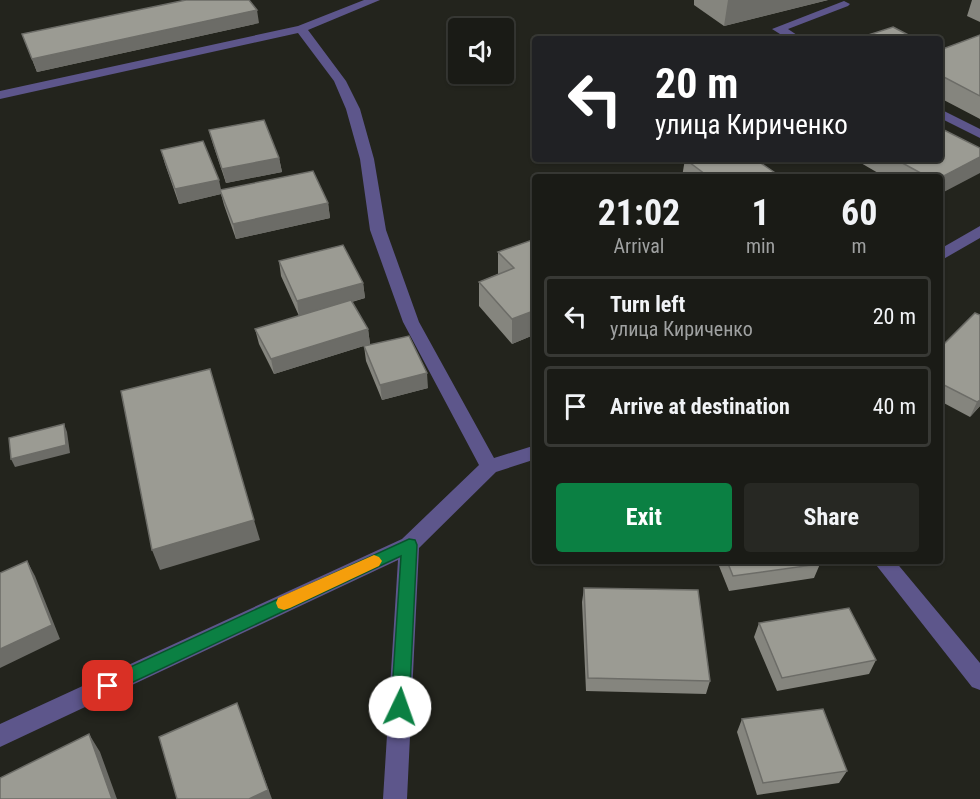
<!DOCTYPE html>
<html lang="en">
<head>
<meta charset="utf-8">
<style>
  body { margin:0; font-family:"Roboto Condensed",sans-serif; background:#272823; color:#f1f3f6; height:100vh; display:flex; flex-direction:column; font-size:22px; white-space:nowrap }
  * { box-sizing:border-box; margin:0 }
  p { font-size:20px; color:#9fa1a1 }
  .icon { flex:none; width:33px; height:33px; fill:none; stroke:currentColor; stroke-width:2; stroke-linecap:round; stroke-linejoin:round }
  .map { position:relative; flex:1; overflow:hidden }
  .sheet { position:absolute; left:532px; top:174px; width:411px; height:390px; display:flex; flex-direction:column; background:#1a1b16; border-radius:6px; box-shadow:0 2px 4px #0004,0 0 0 2px #383935 }
  .sheet>* { flex:none }
  .hud { position:absolute; left:532px; top:36px; width:411px; height:126px; border-radius:6px; box-shadow:0 2px 4px #0004,0 0 0 2px #383935; background:#202124; color:#fff; overflow:hidden }
  .buttons { position:absolute; left:448px; top:18px; display:grid; gap:12px }
  .buttons a { display:grid; place-items:center; width:66px; height:66px; border-radius:6px; background:#1a1b16; box-shadow:0 2px 4px #0004,0 0 0 2px #383935; font-size:30px }
  .pin { position:absolute; display:grid; place-items:center; width:51px; height:51px; color:#fff; margin:-26px; border-radius:12px; box-shadow:0 3px 9px #0006 }
  .me { position:absolute; width:66px; margin:-33px; rotate:3deg; stroke-linejoin:round; filter:drop-shadow(0 0 4px #0008) }
  .turn { display:flex; align-items:center; gap:21px; height:126px; padding:0 24px; font-size:27px }
  .turn .icon { width:78px; height:78px; stroke-width:2.5 }
  .turn b { display:block; font-size:42px; line-height:51px }
  .eta { display:flex; justify-content:space-evenly; align-items:center; height:102px; text-align:center }
  .eta b { font-size:36px; font-weight:700; line-height:42px }
  .primary-button { display:flex; gap:12px; margin-top:auto; padding:12px 24px }
  .primary-button a { flex:1; height:69px; border-radius:6px; background:#0b8043; color:#fff; font-size:24px; font-weight:700; line-height:69px; text-align:center }
  .primary-button a+a { background:#272823; color:#f1f3f6 }
  ul { padding:0; list-style:none }
  li { display:flex; align-items:center; gap:18px; height:81px; margin:0 12px 9px; padding:0 12px; border:3px solid #383935; border-radius:6px }
  li div { flex:1 }
  li b { display:block; font-size:22px }
  li em { font-style:normal }
  .map>svg:first-child { display:block }
  .lines { fill:none; stroke-linecap:round; stroke-linejoin:round }
  .minor { fill:#5d568b; fill-rule:evenodd }
  .wall { fill:#85857e }
  .shaded-wall { fill:#6c6c67 }
  .building { fill:#9b9b93; stroke:#6c6c67; stroke-width:1.5 }
  .route { fill:#0b8043; stroke:#07532c; stroke-width:1.5 }
  .slow { fill:#f59e0b }
</style>
</head>
<body>
<div class="map">
<svg width="980" height="799" viewBox="0 0 980 799">
  <rect width="100%" height="100%" fill="#23241d"/>
  <g class="lines">
    <!-- minor -->
    <path class="minor" d="M364,0h16l-72,30 38,51 14,28 14,50 12,71 33,92 75,136 42,-13v14l-40,13 -77,76 -12,251h-24l15,-239 -398,187v-23l402,-185 77,-74 -76,-143 -33,-92 -10,-71 -14,-50 -12,-28 -36,-48 -298,66v-8l298,-65z
      M844,1l6,3 -2,2 -60,23 15,10h-15l-16,-10z
      M940,109l40,20v9l-40,-20z
      M980,226v12l-40,23v-12z
      M873,561h22l85,102v27l-8,-3z"/>
  </g>
  <!-- wall -->
  <path class="wall" d="M694,0h134l-104,26 -30,-21z
    M972,0h8v22l-13,-6z
    M259,23l-222,49 -15,-38z
    M980,35v84l-40,-21v-48z
    M209,130l70,28 3,14 -56,11 -13,-39z
    M161,150l60,40 107,13 2,15 -94,21 -12,-34 -3,-11 -42,10 -14,-40z
    M685,159l96,18h-99z
    M854,159h86v18h-55z
    M536,240v94l-24,10 -33,-38v-24l19,-8v-22z
    M279,261l84,22 2,15 -13,4 16,27 2,15 -96,30 -15,-30 -4,-15 44,-13 -18,-40z
    M364,346l64,42 -46,12 -16,-39z
    M940,348l40,58 -10,11 -30,-16z
    M717,561h102l1,3 -6,14 -85,13z
    M584,588l126,93 -4,13 -120,-3 -4,-89z
    M759,623l117,37 -7,14 -92,17 -23,-54z
    M742,719l105,52 -8,12 -82,12 -20,-63z"/>
  <!-- shaded-wall -->
  <path class="shaded-wall" d="M728,0h100l-104,26z
    M257,10l2,13 -222,49 -5,-13z
    M980,157v16l-40,21v-16z
    M279,158l3,14 -56,11 -4,-14z
    M219,180l3,14 -2,-4 1,4 -42,10 -4,-15z
    M328,203l2,15 -94,21 -3,-15z
    M363,283l2,15 -66,18 -2,-15z
    M536,310v24l-24,10v-25z
    M368,329l2,15 -96,30 -3,-15z
    M427,373l1,15 -46,12 -2,-15z
    M980,400v6l-10,11 7,-15z
    M64,424l3,8 3,21 -55,14 -4,-8z
    M254,520l6,20 -100,30 -8,-20z
    M27,561l8,15 25,63 -60,29v-19z
    M237,703l35,96h-23z
    M89,734l11,18 17,47h-5z"/>
  <!-- building -->
  <path class="building" d="M186,0h63l8,10 -225,49 -10,-25z
    M893,27l23,12h-60z
    M980,35v61l-40,-21v-25z
    M264,120l15,38 -57,11 -13,-39z
    M940,128l40,20v9l-40,21v-1h-12l-33,-18h45z
    M203,141l16,39 -44,9 -14,-39z
    M685,159h70l26,18h-72z
    M313,171l15,32 -95,21 -13,-34z
    M535,239l1,1v70l-24,9 -33,-37 35,-14 -16,-16z
    M343,245l20,38 -66,18 -18,-40z
    M351,300l17,29 -97,30 -16,-30z
    M975,313l5,2v85l-3,2 -37,-19v-35z
    M409,336l18,37 -47,12 -16,-39z
    M210,369l44,151 -102,30 -31,-159z
    M64,424l2,21 -55,14 -2,-21z
    M27,561l25,64 -52,24v-76z
    M727,561h92l1,3 -87,12z
    M584,588l114,2 12,91 -122,-3z
    M849,608l27,52 -94,18 -23,-55z
    M237,703l31,87 -19,9h-72l-18,-62z
    M823,709l24,62 -84,12 -21,-64z
    M89,734l23,65h-112v-21z"/>
  <!-- route -->
  <path class="route" d="M409,539l6,1 2,5 -8,162 -3,5 -6,3 -6,-3 -3,-5 10,-151 -287,135 -6,2 -6,-2 -3,-5 3,-6z"/>
  <!-- slow -->
  <path class="slow" d="M374,555l5,2 3,4 -3,5 -89,42 -6,2 -6,-2 -2,-5 2,-5z"/>
</svg>
<div class="buttons">
<a><svg class="icon" aria-label="sound" viewBox="0 0 24 24"><path d="M4 9h4l5-4v14l-5-4H4zM17 9q2 3 0 6"/></svg></a>
</div>
<div class="pin" style="left:108px;top:686px;background:#d93025"><svg class="icon" aria-label="arrive" viewBox="0 0 24 24"><path d="M6 21V4h12l-3 4 3 4H6"/></svg></div>
<svg class="me" style="left:400px;top:707px" viewBox="-20 -20 40 40"><circle r="19" fill="#fff"/><path d="M0-13L10 11 0 6-10 11z" fill="#0b8043"/></svg>
<div class="hud">
<div class="turn"><svg class="icon" aria-label="left" viewBox="0 0 24 24"><path d="M17 20v-9H6M10 6l-5 5 5 5"/></svg><div><b>20 m</b>улица Кириченко</div></div>
</div>
<section class="sheet">
<div class="eta">
<div><b>21:02</b><p>Arrival</p></div>
<div><b>1</b><p>min</p></div>
<div><b>60</b><p>m</p></div>
</div>
<ul>
<li><svg class="icon" aria-label="left" viewBox="0 0 24 24"><path d="M17 20v-9H6M10 6l-5 5 5 5"/></svg><div><b>Turn left</b><p>улица Кириченко</p></div><em>20 m</em></li>
<li><svg class="icon" aria-label="arrive" viewBox="0 0 24 24"><path d="M6 21V4h12l-3 4 3 4H6"/></svg><div><b>Arrive at destination</b></div><em>40 m</em></li>
</ul>
<div class="primary-button"><a>Exit</a><a>Share</a></div>
</section>
</div>
</body>
</html>
